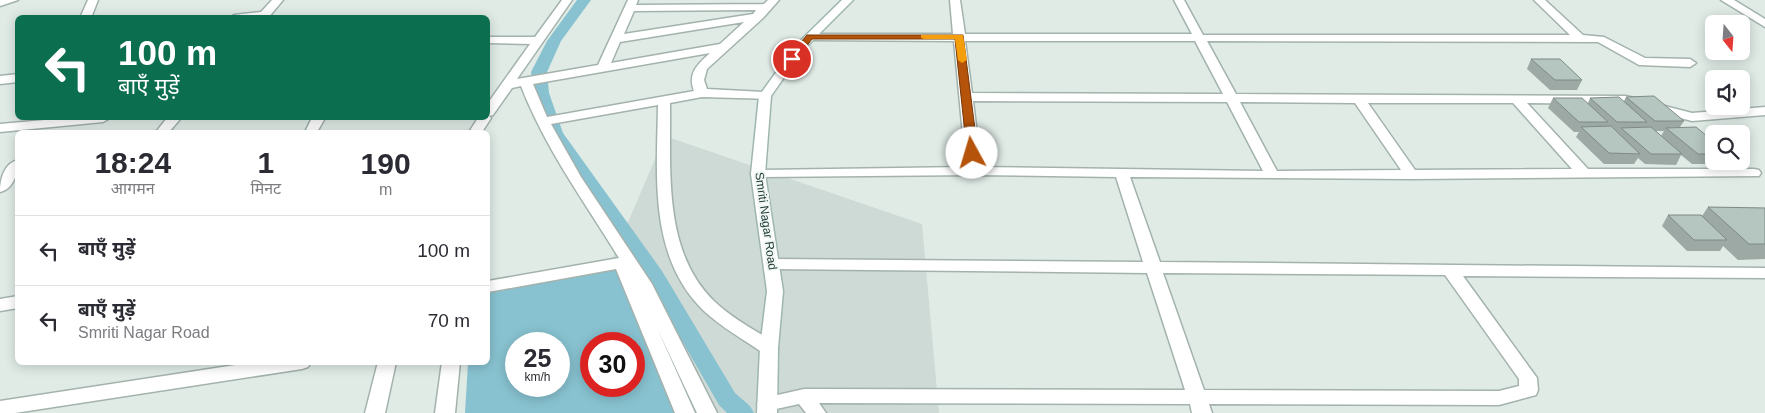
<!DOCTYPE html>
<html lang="hi">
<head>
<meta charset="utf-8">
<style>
  body { margin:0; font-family:Arial,"Noto Sans Devanagari",sans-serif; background:#f7f7f7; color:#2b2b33; height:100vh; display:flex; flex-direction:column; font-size:19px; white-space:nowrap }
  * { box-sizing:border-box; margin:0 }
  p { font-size:16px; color:#7c7c81 }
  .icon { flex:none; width:28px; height:28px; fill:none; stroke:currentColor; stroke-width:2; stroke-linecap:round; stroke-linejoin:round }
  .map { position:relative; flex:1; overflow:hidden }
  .side { position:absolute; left:15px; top:130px; width:475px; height:235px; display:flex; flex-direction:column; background:#fff; border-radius:8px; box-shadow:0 2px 12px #0003 }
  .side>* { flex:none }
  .banner { position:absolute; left:15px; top:15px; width:475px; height:105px; border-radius:8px; box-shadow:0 2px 12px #0003; background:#0b6e4f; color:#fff; overflow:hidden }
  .needle { width:32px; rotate:163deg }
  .fabs { position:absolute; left:1705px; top:15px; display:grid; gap:10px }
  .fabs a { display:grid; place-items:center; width:45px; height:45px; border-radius:8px; background:#fff; box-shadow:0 2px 12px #0003; font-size:25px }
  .speed { position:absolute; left:505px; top:332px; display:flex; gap:10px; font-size:25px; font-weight:700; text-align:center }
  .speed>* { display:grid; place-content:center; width:65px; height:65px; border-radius:50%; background:#fff; box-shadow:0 2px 12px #0003; line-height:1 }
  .speed small { font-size:12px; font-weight:400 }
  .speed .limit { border:8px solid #d22; background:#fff; color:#111 }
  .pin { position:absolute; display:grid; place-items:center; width:42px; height:42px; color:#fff; margin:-21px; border:2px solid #fff; border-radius:50%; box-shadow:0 1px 5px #0007 }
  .me { position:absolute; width:55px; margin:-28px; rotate:354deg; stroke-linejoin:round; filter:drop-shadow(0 0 4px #0008) }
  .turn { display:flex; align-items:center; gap:18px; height:105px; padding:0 20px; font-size:22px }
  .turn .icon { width:65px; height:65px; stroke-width:2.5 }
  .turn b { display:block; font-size:35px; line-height:42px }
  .eta { display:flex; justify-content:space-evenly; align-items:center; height:85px; text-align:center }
  .eta b { font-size:30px; font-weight:800; line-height:35px }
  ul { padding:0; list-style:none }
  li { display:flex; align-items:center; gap:15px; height:70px; padding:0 20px; border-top:1px solid #e1e1e2 }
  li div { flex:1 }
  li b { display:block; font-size:19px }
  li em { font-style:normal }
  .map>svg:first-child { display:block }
  .built { fill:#cedad5; fill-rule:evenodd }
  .water { fill:#88c2d0; fill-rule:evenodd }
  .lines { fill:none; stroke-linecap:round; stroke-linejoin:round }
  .canal { fill:#88c2d0; fill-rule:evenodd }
  .street-casing { stroke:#a3b2ad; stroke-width:3 }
  .secondary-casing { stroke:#9fb6af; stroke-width:3 }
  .street { fill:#fff; fill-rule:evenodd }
  .secondary { fill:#fff; fill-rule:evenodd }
  .wall { fill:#9ca9a4; fill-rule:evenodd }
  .building { fill:#b5c5bf; stroke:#7f8a86 }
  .route { fill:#b45309; stroke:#753606 }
  .slow { fill:#f59e0b }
  .labels { text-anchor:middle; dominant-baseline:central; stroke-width:4; stroke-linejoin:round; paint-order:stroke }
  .street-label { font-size:12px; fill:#213a35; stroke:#f0f7f4 }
</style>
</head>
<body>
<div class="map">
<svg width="1765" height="413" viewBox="0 0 1765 413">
  <rect width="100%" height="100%" fill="#e0ebe6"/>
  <!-- built -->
  <path class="built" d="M665,136l257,88 17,189h-393zM591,344h43v42h-43z"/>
  <!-- water -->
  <path class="water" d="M616,269l61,144h-212l3,-50 20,-1v-69zM516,344h43v42h-43zM591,344h43v42h-43z"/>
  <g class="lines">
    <!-- canal -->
    <path class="canal" d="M577,0h14l-30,41 -14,31 2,21 14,40 99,138 73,122 15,13 4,7h-27l-8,-8 -73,-127 -99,-145 -14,-40 -2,-21 16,-31z"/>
    <!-- street casing -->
    <g class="street-casing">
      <path id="street" d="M0,0h18l-18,6z
        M88,0h10l-7,18h-11z
        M272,0h11l-15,18h-39l5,-3 27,-3z
        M562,0h10l-55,79 81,-14 30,-65h10l-2,5 128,-1 4,-4h11l-16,18 -56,51 -3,11 3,9 58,3 5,1 1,3 -1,3 -68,-2 -32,6c1,66 -8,149 45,199 18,17 40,28 60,41l3,5 -3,5 -6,1 -6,-1c-20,-14 -42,-26 -59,-42 -56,-54 -47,-136 -46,-206l-107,19 30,53 71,107 65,129h-20l-40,-85 38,85h-20l-59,-144 -128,23v-11l131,-23c-35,-57 -74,-110 -98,-172l-9,2 -19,27 -4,1 2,2 -9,14h-13l9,-14h10v-15l42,-59 -42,-1v-6h47zM756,10l-3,4 -129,20 10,-23zM744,22l-24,22 -109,19 9,-21zM710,53c-12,11 -23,20 -16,38l-147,26 -14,-33z
        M950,0h10l5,34h227l-18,-34h10l19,35h367l-36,-35h11l38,35 21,2 41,21 45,1 6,4 -6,4 -51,-2 -41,-23 -391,-1 29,53 390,2 66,17 73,-6v8l-73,6 -66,-17 -99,-1 61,66h166l5,1 2,3 -2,3 -348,3 -281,-2 30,85 605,6v10l-302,-2 74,102 1,12 -2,5 -37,10 -290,-1 3,9h-20l-2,-9 -371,-1 7,10h-20l-7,-9 -32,7 -7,-2 -3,-5 3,-5 44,-10 381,1 -38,-117 -374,-4 -6,-1 -2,-4 2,-4 6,-1 370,3 -27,-85 -142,-2 -221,2 -2,-3 2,-3 5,-1 208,-3 -12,-126 -144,-1 -6,-3 6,-3h143zM965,41h230l28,53 -251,-1zM973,101l254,1 36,69 -282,-4zM1240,102l115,1 46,67 -124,1zM1368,103h145l59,66 -157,1zM1163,273l282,2 74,104v7l-20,5 -295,-1z
        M1721,0h13l31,19v8z
        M18,74v8l-18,2v-8z
        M67,118h43l-7,4 -103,10v-8z
        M167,118h14l-12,14h-13z
        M312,118h13l-8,14h-12z
        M18,160c0,12 -4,29 -18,32 0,-12 4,-29 18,-32z
        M18,296v12l-18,3v-12z
        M255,362h56l-3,5 -6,2 -287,44h-15v-12z
        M378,362h18l-11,51h-20z
        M442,362h18l-5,51h-20z"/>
    </g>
    <!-- secondary casing -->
    <g class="secondary-casing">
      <path id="secondary" d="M842,0h11l-49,49 -33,47 -6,78 18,117 -5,57 -1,65h-20l3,-65 7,-57 -16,-117 8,-78 37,-51z"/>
    </g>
    <!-- street -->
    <use href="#street" class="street"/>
    <!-- secondary -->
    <use href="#secondary" class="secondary"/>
  </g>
  <!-- wall -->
  <path class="wall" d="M1531,59l51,21 -5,10h-27l-23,-21z
    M1626,97l58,24 -4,6 34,15v19h10l-2,3h-30l-11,-9 -5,10 -31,-1 -7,-6 -4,6h-30l-28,-27 3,-5h-5l-26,-24 5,-10 35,5 2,-5 34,3zM1655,131h9l-3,5z
    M1708,207l57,1v51l-27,1 -15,-14 -3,5h-33l-25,-25 6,-11 34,1z"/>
  <!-- building -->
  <path class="building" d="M1531,59h29l22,21h-27z
    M1654,96l30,25h-29l-29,-24z
    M1619,97l28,25h-30l-27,-24z
    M1553,98h29l26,24h-29z
    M1611,126l29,28 -31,-1 -28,-26z
    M1651,127l31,27h-31l-30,-26z
    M1696,127l18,15v12h-16l-32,-26z
    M1708,207l57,1v36h-16z
    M1668,215h33l26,25h-33z"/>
  <!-- route -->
  <path class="route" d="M807,35h156l15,118 -2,2h-7l-2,-2 -12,-114h-143l-17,22h-7v-4z"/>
  <!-- slow -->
  <path class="slow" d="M921,35h42l4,25 -5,3 -4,-3 -3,-21h-31l-3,-1z"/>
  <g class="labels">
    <!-- street labels -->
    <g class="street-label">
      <text transform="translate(766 221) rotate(82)">Smriti Nagar Road</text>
    </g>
  </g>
</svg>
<div class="fabs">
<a><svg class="needle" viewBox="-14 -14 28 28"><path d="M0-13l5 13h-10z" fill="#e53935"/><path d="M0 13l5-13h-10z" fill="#7c7c81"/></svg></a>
<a><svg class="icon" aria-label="sound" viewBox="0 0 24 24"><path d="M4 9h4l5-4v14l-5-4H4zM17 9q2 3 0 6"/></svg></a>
<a><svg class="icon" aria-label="search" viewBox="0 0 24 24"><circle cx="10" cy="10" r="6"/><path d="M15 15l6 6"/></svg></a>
</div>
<div class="speed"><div>25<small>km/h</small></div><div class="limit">30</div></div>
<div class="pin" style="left:792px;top:59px;background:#d93025"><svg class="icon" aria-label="arrive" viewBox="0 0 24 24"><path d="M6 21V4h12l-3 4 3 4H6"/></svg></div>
<svg class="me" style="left:972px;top:153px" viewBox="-20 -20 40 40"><circle r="19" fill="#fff"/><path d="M0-13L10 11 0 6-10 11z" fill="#b45309"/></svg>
<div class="banner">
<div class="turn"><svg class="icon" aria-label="left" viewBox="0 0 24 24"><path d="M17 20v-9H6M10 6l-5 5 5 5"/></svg><div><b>100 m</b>बाएँ मुड़ें</div></div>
</div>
<section class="side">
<div class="eta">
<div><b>18:24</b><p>आगमन</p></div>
<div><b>1</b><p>मिनट</p></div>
<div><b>190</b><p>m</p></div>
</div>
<ul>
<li><svg class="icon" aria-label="left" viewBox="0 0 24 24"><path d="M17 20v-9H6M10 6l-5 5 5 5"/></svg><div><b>बाएँ मुड़ें</b></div><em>100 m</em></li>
<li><svg class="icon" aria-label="left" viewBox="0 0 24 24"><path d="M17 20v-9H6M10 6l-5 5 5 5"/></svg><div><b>बाएँ मुड़ें</b><p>Smriti Nagar Road</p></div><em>70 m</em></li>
</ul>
</section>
</div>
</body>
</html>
